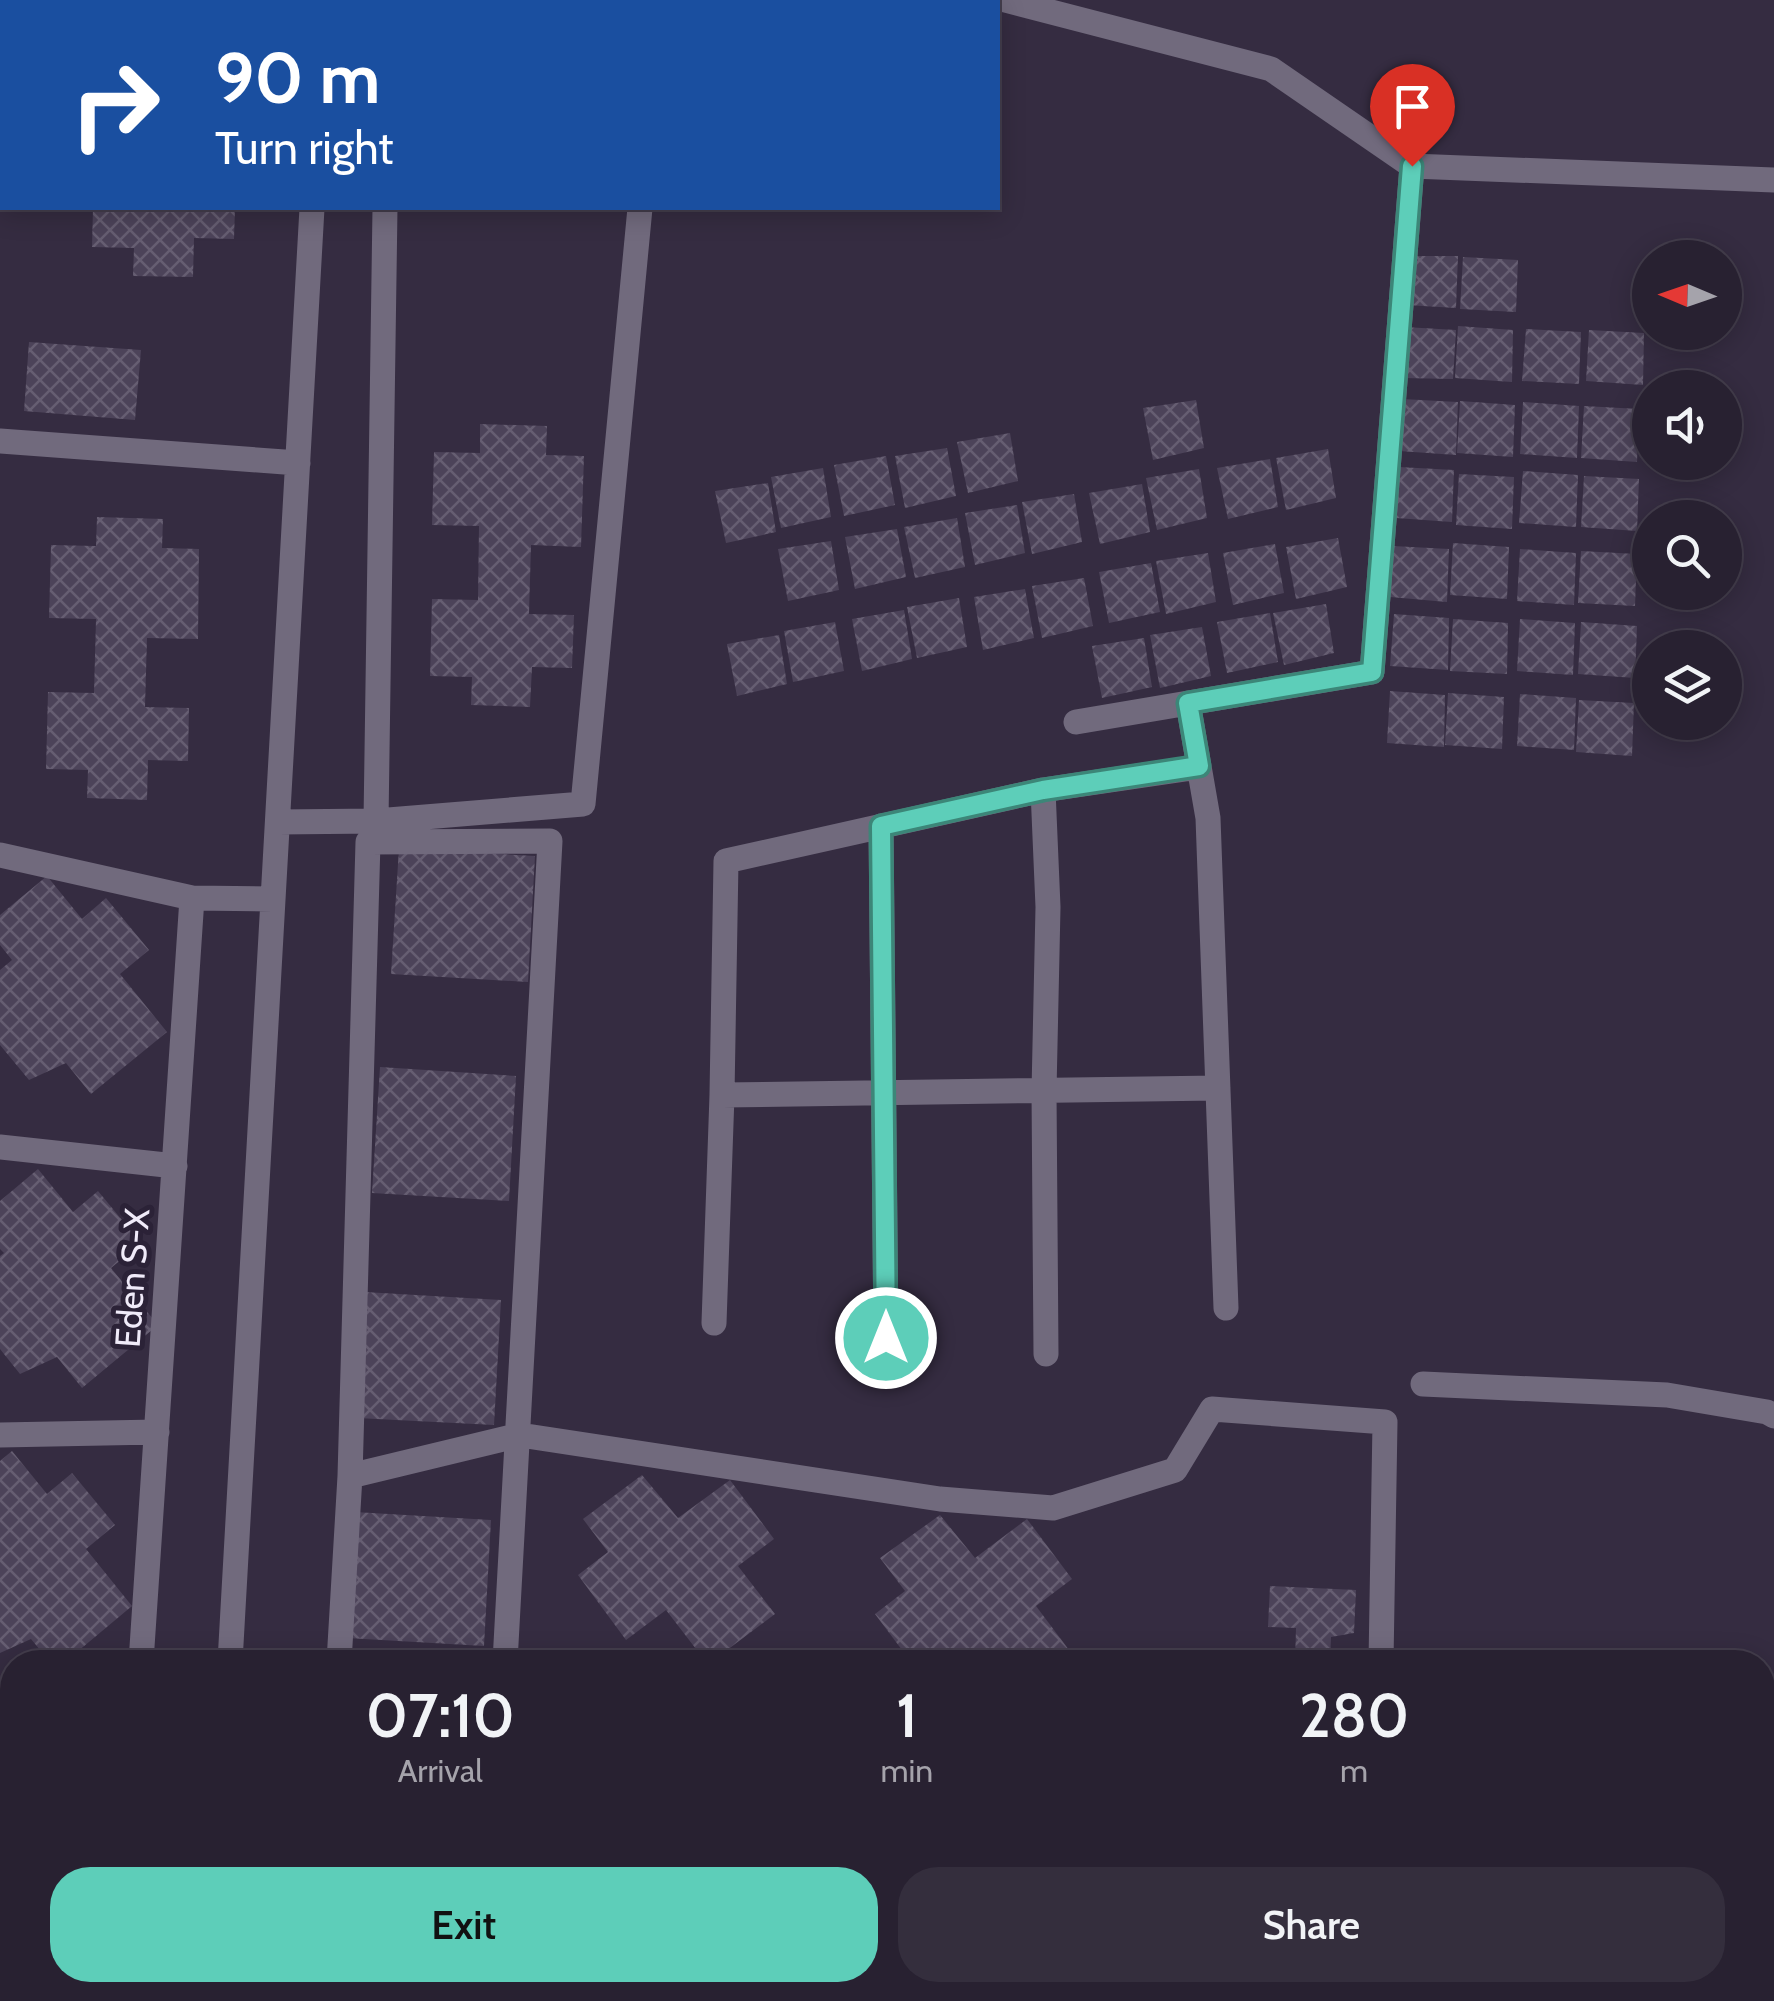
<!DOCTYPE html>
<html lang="en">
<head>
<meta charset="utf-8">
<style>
  body { margin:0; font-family:Cabin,sans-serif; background:#342e3d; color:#f1f3f6; height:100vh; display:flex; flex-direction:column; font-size:38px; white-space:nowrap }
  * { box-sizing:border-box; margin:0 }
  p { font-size:32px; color:#a5a3ab }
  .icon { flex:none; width:55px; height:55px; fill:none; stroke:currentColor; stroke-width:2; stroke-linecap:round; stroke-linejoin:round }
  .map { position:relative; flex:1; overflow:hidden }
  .sheet { position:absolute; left:0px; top:1650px; width:1775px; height:352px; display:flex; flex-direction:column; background:#282131; border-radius:40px 40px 0 0; box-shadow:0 5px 25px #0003,0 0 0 2px #443e4d }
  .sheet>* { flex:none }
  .top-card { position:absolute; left:0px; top:0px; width:1000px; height:210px; box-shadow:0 5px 25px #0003,0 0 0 2px #443e4d; background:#1a4fa0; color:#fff; overflow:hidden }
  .needle { width:65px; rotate:272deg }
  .controls { position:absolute; left:1632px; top:240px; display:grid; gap:20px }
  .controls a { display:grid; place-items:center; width:110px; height:110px; border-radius:50%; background:#282131; box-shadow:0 5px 25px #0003,0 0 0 2px #443e4d; font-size:50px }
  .pin { position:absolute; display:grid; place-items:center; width:85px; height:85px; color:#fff; margin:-102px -42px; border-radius:50% 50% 50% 0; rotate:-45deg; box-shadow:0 0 10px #0007 }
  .pin .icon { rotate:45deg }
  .me { position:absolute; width:110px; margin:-55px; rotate:0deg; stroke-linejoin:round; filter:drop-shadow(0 0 8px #0008) }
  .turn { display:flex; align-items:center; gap:35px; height:210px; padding:0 50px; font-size:45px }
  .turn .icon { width:130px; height:130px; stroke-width:2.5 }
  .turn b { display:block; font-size:70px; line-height:85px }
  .eta { display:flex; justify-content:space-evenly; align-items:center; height:170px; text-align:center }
  .eta b { font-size:60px; font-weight:600; line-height:70px }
  .action { display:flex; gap:20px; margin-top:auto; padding:20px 50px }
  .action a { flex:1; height:115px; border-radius:40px; background:#5dceb9; color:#111; font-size:40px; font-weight:600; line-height:115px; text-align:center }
  .action a+a { background:#342e3d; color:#f1f3f6 }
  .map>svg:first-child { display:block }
  .building { fill:url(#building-cross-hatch) }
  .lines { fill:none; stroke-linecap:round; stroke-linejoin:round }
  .minor { stroke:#716a7d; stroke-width:25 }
  .route-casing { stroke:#3c8678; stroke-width:25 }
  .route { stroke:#5dceb9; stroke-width:18 }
  .labels { text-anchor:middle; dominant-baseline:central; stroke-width:10; stroke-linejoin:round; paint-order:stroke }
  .street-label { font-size:35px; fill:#f0ebf9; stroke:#2b2237 }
</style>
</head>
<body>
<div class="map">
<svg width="1774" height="2001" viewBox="0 0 1774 2001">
  <defs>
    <pattern id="building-cross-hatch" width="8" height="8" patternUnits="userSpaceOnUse" patternTransform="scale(2.5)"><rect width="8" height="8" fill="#4c4359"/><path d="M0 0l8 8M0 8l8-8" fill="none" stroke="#665e72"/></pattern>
  </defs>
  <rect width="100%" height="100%" fill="#352c41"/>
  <!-- building -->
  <path class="building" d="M93,208h142l-1,31 -40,-1 -1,39 -60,-1 1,-28 -42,-1z
    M1411,256h47l-2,52 -50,-3z
    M1463,257l55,3 -2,52 -56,-3z
    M1458,326l55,4 -1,52 -57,-4z
    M1405,327l51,3 -3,49 -51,-1z
    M1526,329l55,3 -2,52 -57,-3z
    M1589,330l55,3 -1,52 -57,-4z
    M29,342l112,8 -6,70 -111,-9z
    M1402,399l56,3 -2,53 -57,-4z
    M1196,400l8,48 -51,12 -10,-52z
    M1460,401l55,4 -2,52 -56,-4z
    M1523,402l56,4 -2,52 -57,-4z
    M1584,406l55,3 -2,53 -56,-4z
    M480,424l67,2 -1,29 38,1 -3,91 -50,-2 -2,69 45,1 -2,53 -40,-1 -2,40 -59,-2 1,-28 -42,-1 2,-77 46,1 1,-74 -47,-1 2,-73 46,1z
    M1010,433l8,48 -50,12 -11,-51z
    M947,448l9,48 -51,12 -10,-52z
    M1328,449l8,49 -50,12 -10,-52z
    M886,456l9,49 -51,11 -10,-51z
    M1270,459l8,48 -50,12 -11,-51z
    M1399,467l55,3 -2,52 -56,-4z
    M823,468l8,49 -50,11 -10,-51z
    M1199,469l8,49 -50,12 -11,-52z
    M1523,471l55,4 -2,52 -57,-4z
    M1459,474l55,3 -2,52 -56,-4z
    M1584,476l55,3 -2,52 -56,-4z
    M768,483l8,49 -50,11 -11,-52z
    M1142,484l8,48 -50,12 -11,-51z
    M1074,494l8,48 -50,12 -10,-52z
    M1017,505l8,48 -50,12 -10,-52z
    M97,517l66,2 -1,29 37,1 -1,90 -51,-1 -2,69 44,1 -1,53 -40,-1 -1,40 -60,-2 1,-28 -42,-1 2,-77 46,1 2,-74 -47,-1 2,-73 45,1z
    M957,518l8,49 -50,11 -11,-51z
    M897,529l9,48 -51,12 -10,-52z
    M1338,538l9,49 -51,12 -10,-52z
    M831,541l8,49 -51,11 -10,-52z
    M1453,543l56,4 -2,52 -57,-4z
    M1275,544l9,49 -51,12 -10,-52z
    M1393,546l56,3 -2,53 -57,-5z
    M1520,549l56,4 -2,52 -57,-4z
    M1581,551l56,3 -2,52 -57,-3z
    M1208,553l8,49 -50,12 -10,-53z
    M1151,563l9,49 -51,11 -10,-51z
    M1084,578l9,48 -51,12 -10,-52z
    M1025,589l9,49 -51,12 -9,-53z
    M959,598l8,49 -50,11 -10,-51z
    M1326,604l8,49 -50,12 -11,-52z
    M904,610l8,49 -50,12 -10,-52z
    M1270,613l8,49 -51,11 -10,-51z
    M1394,614l55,4 -1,52 -58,-4z
    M1453,619l55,4 -1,51 -57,-3z
    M1520,619l55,4 -2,52 -56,-4z
    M835,622l9,49 -51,11 -9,-51z
    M1581,622l56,4 -2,52 -57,-4z
    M1202,627l9,49 -51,12 -10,-53z
    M779,635l8,49 -50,12 -10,-52z
    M1144,638l8,49 -50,11 -10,-52z
    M1390,691l55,4 -1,52 -57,-4z
    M1448,693l56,4 -2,52 -57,-4z
    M1520,694l56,4 -2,52 -57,-4z
    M1579,700l55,3 -2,53 -56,-4z
    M399,848l136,8 -7,126 -137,-8z
    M47,876l35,43 24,-21 43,52 -29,24 47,58 -76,62 -25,-31 -37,17 -29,-35v-75l12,-10 -12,-15v-30z
    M380,1067l136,9 -7,125 -137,-8z
    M38,1169l35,43 25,-21 43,52 -30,25 47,57 -76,63 -25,-31 -37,17 -20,-25v-93l4,-3 -4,-4v-48z
    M365,1292l136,8 -7,125 -137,-7z
    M12,1451l35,43 25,-21 43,52 -29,24 46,57 -67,56h-15l-19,-23 -31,14v-192z
    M642,1475l36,43 52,-38 44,59 -36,27 37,48 -64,48h-5l-40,-52 -40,30 -48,-65 30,-23 -25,-33z
    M355,1512l136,8 -7,126 -137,-8z
    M940,1515l35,43 52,-39 45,60 -36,27 36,48 -12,8h-86l-10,-13 -18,13h-35l-36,-48 30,-23 -25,-33z
    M1270,1586l86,4 -2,43 -23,4 -1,25h-35l1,-34 -28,-1z
    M0,1727l12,15v177l-12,5z
    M326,1990h136l-1,11h-136z"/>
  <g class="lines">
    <!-- minor -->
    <path class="minor" d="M1005,0l266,69 141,97 362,14
      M324,2v-2
      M387,2v-2
      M659,2l1,-2
      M0,18l2,-6
      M0,441l298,22
      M1188,703l20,115 18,490
      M1076,722l296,-50 40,-506
      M1199,767l-156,23 -317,71 -4,234 496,-7
      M1043,790l5,117 -4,184 2,263
      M376,821l9,-613
      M278,822l98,-1 207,-17 57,-596
      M881,826l5,512
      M0,855l192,43 81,1
      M0,1147l175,19
      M714,1323l8,-228
      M1423,1384l244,11 100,17 7,4
      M0,1435l157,-3
      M350,1476l170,-41 420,64 113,9 122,-38 37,-61 173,13 -4,240
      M141,1662l51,-764
      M230,1662l82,-1454
      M339,1662l11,-186 18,-634 182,-1 -45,821
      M0,1723l12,1
      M121,2001l1,-11
      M210,2001l1,-11
      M320,2001v-11
      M488,2001v-11
      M543,2001l2,-11
      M1586,2001v-11"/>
  </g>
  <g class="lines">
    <!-- route casing -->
    <g class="route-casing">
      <path id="route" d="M886,1338l-5,-512 162,-36 156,-24 -11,-63 184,-31 40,-506"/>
    </g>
    <!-- route -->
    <use href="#route" class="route"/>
  </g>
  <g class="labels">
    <!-- street labels -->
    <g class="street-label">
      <text transform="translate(132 1278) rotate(-86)">Eden S-X</text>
    </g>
  </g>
</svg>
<div class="controls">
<a><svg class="needle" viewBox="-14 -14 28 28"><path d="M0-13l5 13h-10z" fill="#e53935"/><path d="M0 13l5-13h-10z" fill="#a5a3ab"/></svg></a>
<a><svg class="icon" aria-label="sound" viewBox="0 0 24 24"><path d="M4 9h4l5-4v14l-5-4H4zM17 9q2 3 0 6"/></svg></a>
<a><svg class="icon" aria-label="search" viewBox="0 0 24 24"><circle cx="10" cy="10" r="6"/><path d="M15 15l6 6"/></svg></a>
<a><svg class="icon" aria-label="layers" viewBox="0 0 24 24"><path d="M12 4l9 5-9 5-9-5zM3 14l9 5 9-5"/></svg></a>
</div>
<div class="pin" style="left:1412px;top:166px;background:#d93025"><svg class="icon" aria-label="arrive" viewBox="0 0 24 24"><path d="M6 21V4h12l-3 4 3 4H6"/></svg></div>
<svg class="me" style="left:886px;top:1338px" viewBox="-20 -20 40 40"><circle r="17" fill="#5dceb9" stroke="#fff" stroke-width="3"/><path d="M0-11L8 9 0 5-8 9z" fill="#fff"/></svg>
<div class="top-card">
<div class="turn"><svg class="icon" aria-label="right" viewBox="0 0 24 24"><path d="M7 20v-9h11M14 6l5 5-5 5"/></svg><div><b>90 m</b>Turn right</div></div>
</div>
<section class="sheet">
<div class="eta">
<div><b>07:10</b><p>Arrival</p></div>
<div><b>1</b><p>min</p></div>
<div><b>280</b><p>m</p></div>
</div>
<div class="action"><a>Exit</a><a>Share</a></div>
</section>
</div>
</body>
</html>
